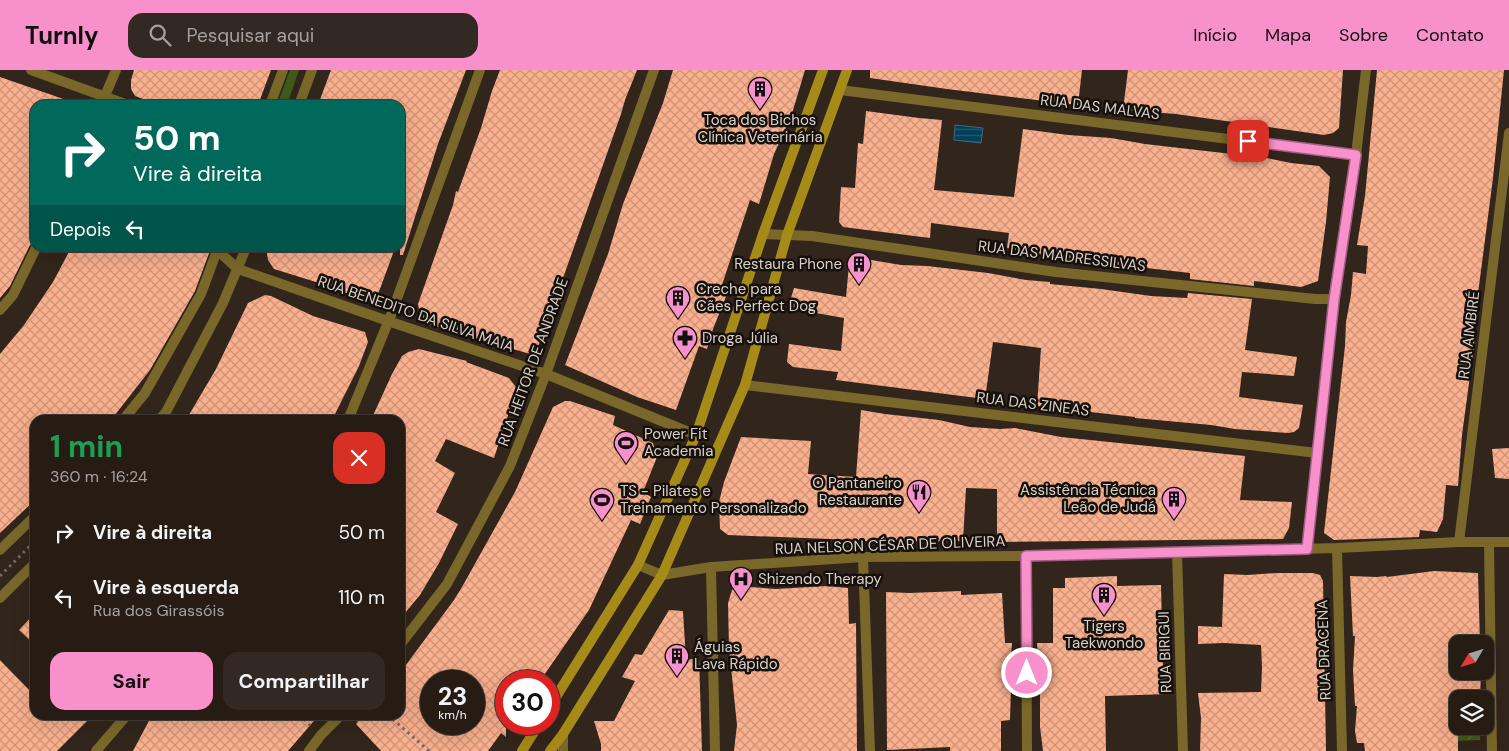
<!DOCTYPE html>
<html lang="pt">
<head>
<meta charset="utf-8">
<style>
  body { margin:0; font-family:"DM Sans",sans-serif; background:#322922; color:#f1f3f6; height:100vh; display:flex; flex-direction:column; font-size:19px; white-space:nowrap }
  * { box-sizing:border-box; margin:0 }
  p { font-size:16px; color:#a4a1a0 }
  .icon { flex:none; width:28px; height:28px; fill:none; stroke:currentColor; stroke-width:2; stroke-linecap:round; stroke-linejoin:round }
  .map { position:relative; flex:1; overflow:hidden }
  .details { position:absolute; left:30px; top:345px; width:375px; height:305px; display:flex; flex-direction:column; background:#261c14; border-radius:15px; box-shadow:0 5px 20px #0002,0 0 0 1px #423a34 }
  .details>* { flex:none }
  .banner { position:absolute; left:30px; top:30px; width:375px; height:152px; border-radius:15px; box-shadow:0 5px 20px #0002,0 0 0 1px #423a34; background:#00695c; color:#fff; overflow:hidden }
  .needle { width:32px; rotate:232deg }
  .controls { position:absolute; left:1449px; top:565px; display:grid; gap:10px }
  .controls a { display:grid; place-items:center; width:45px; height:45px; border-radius:10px; background:#261c14; box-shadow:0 5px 20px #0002,0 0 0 1px #423a34; font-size:25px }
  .speed { position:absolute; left:420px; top:600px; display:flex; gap:10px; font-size:25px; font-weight:700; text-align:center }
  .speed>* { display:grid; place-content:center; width:65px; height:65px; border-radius:50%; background:#261c14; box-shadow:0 5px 20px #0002,0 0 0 1px #423a34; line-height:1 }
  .speed small { font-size:12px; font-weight:400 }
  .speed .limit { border:8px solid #d22; background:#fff; color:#111 }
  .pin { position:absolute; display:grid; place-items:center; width:42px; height:42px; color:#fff; margin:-21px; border-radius:10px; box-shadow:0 2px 8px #0006 }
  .me { position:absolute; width:55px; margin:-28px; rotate:0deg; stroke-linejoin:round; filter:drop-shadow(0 0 4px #0008) }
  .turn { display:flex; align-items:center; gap:18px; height:105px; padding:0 20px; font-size:22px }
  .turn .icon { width:65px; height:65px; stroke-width:2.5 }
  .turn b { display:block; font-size:35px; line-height:42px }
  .then { display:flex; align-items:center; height:48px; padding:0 20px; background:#0003; gap:10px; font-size:19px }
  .round { display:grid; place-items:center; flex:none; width:52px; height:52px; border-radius:15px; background:#322922 }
  .headline { display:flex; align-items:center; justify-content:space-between; height:85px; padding:0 20px }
  h1 { font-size:30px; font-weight:700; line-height:38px; color:#1e9e55 }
  .primary-button { display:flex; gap:10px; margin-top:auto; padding:10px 20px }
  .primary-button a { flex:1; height:58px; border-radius:15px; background:#f890cb; color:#111; font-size:20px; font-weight:700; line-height:58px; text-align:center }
  .primary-button a+a { background:#322922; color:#f1f3f6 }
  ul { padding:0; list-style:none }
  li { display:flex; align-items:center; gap:15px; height:65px; padding:0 20px }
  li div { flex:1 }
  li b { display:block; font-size:19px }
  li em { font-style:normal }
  header { display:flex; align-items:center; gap:30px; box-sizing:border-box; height:70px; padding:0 25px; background:#f890cb; color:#111 }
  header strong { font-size:24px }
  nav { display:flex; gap:28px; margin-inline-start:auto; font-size:18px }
  .search { width:350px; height:45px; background:#322922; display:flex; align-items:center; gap:12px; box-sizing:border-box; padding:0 18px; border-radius:15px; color:#a4a1a0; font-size:19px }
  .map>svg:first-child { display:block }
  .grass { fill:#3e5a1b }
  .garden { fill:url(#garden-furrows) }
  .water { fill:url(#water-rules); stroke:#416a7c }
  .building { fill:url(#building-cross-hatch); fill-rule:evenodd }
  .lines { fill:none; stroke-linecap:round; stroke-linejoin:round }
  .path { stroke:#756a61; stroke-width:3; stroke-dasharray:2.5 4; stroke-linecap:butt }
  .minor { stroke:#79682a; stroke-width:10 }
  .tertiary { stroke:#79682a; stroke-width:10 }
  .secondary { stroke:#a78b18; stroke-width:10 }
  .route-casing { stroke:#a15e84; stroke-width:12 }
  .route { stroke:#f890cb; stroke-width:9 }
  .labels { text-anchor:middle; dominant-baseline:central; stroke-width:5; stroke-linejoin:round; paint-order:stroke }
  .street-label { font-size:15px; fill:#d9d0c9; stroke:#15100b }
  .poi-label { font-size:15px; fill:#d9d0c9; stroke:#15100b; text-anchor:start }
</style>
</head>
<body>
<header>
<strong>Turnly</strong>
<div class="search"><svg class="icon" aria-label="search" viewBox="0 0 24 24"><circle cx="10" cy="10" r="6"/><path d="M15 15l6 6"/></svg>Pesquisar aqui</div>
<nav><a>Início</a><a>Mapa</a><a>Sobre</a><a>Contato</a></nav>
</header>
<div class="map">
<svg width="1509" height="681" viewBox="0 0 1509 681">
  <defs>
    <pattern id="garden-furrows" width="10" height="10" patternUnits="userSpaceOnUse" patternTransform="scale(1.25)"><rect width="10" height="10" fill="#3e5a1b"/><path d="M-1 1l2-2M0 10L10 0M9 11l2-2" fill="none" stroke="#59713b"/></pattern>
    <pattern id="water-rules" width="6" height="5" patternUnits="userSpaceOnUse" patternTransform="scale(1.25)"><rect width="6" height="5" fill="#003f5b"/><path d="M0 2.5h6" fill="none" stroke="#255a71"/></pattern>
    <pattern id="building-cross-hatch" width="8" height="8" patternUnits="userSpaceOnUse" patternTransform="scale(1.25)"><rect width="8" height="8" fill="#faaf8d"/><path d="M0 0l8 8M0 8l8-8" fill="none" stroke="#cc9379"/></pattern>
  </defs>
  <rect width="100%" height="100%" fill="#32251b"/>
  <!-- grass -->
  <path class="grass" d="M290,0h9l-12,35h-10z"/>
  <!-- garden -->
  <path class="garden" d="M1458,656h22v14l-62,2z"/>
  <!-- water -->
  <path class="water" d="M955,55l28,3 -2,15 -27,-3z"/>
  <!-- building -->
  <path class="building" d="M134,0h137l-13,35h-99l-24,-9 -4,-7v-9z
    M331,0h135l-28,74 -35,111h-3v-150h-82z
    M500,0h137l-12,30 -4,14 -59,167 -2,-1 -13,43 -10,26 -7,5 -102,-30 -8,-10 -2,-10 35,-99 3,-14 2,1 23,-64 11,-37z
    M673,0h132l-14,47 -17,37 -15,50 -9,-4 -30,91 7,3 -14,35 -6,20 -8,-3 -23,64 -39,-13 -72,-32 43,-111 15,-50 40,-101z
    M870,0h212l-4,35 -131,-16 -77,-11z
    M1128,0h215l-4,58 -6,5 -9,2 -148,-21 -53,-4z
    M1377,0h127l-11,108 -17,131 -2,37 -12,89 -4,51 -12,-1 -3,34 -6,13 -17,-2 -1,7 -85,3 -10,-7 21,-187 1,-24 5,-27 2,-23 13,2 2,-28 -11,-1 8,-49z
    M0,7l75,26v2h-40v135l-5,5 -20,41 -10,12z
    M866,41l53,7 23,2 -8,70 80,7 9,-68 45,6 43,3 34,6 122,14 24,5 28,3 11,11 -4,45 -8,59 -17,6 -47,-6v5l-64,-7v-6l-130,-15 -53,-10 2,-15 -78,-10 -1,15 -87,-11 -4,-5 2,-35 14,1 3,-45 5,1z
    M71,178h140l-16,43 -45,79 -39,50h-76v80l-35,33v-179l24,-29 29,-43z
    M266,178h129l-18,49 -17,-6 -2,5 -12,-3 -14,-6 -58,-18 -6,-9z
    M871,190l30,5 26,1 61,7 38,7 24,2v2l51,5 50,7 36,2 1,-5 64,6 -7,51 52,7 -3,19 -52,-4 -3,25 64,8 -4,23 -5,4 -6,1 -53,-4 -24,-4 -76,-7v-1l-98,-11 4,-58 -23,-3 -25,-3 -8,57 -149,-19 2,-8 -45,-5 -6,-5 2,-18 52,7 3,-33 -56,-10 6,-20 52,9 3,-32 22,3z
    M265,225l6,1 42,20 52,16 3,10 -9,24 -27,54h-146l30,-51 32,-66z
    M419,279l48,12 -1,1 43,16 7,9 -2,10 -20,61 -48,-19 -11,22 20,12 -19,39 22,12 -19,39 -19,32 -20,24v-199h-29l21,-46 10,-18 6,-4z
    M565,331h5l45,15 -2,9 40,18 4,14 -14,35 8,5 -11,27 -9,-4 -42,90 -49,71h-34v56l-5,-4 -13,18h-107l-25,-27 6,-9h38v-42l54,-73 8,-13 53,-95 38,-85zM431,611h43v43h-43z
    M861,340l24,4 54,6 31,7 30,2 15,-1 46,9 184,19 -5,44 52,2 -3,26 -6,11 -286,3v-53l-31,-1 -3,53 -86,1 -23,-2 -126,-5 -8,-6 -1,-27 5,-20 17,-45 70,4 -3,33 48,3z
    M1509,378v31l-14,-1 -3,-29z
    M1434,501l44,2 2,71h-22v27h23l-1,28h-22v52h-93l-1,-8h-7l-2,-12 2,-25h-2l-2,-36 2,-34h-2l-3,-60 27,1 9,-1 1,1z
    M1276,503h37l7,2 3,6 3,170h-126l1,-33 -3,-25 63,-1 1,-25 -1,-22 -37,-2 -26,1v-18l24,1 2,-53 23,1z
    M1117,506v10l44,-1 2,83h6l1,26 -65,2 1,55h-63l-3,-24v-33l-2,-23 -1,-28h16v-55h12v-10z
    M737,516l39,3 51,-3 21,2 1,36 7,-1 1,128h-123l3,-26 -8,-77 -1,-45 4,-13z
    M961,521v4l41,-2 3,50h7l-3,42h2l-1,35 -9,1v30h-51v-4l-63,3 -1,-158 23,1z
    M669,540l14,1 3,49 13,-2 3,93h-101v-7l-7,-23h20l21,-40 -13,-4 13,-23 7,1z
    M35,543v32l-16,-15z
    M0,590l35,36v19h58l-36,36h-57z
    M152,645h167l-31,36h-155z"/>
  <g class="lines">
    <!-- path -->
    <path class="path" d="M0,506l35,-35
      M299,645l14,13
      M388,645l41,36"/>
    <!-- minor -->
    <path class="minor" d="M31,0l97,35
      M840,20l516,65
      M101,35l15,-35
      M763,164l49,2 244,36 259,27h19
      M238,199l150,52 158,53 150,61
      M0,240l13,-15 23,-47
      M745,315l572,68
      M348,350l43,-105 89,-245
      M1459,472l50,-409
      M1489,472l3,209
      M1337,478l5,203
      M1307,479l27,-250 22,-144 10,-85
      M1177,482l6,199
      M1026,486l1,195
      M863,487l7,194
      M638,495l24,10 49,-8 152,-10 163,-1 311,-8 122,-6h50
      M711,497l4,184
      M400,575l47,-61 63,-118 36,-92 108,-304
      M96,681l31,-36
      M309,681l12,-16 20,-20
      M563,681v-17"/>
    <!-- tertiary -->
    <path class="tertiary" d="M270,35l13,-35
      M299,35l13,-35
      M217,180l21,19
      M123,350l22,-27 56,-99 17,-46
      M159,350l7,-8 57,-109 23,-55
      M0,480l35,-34
      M0,528l35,-35"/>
    <!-- secondary -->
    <path class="secondary" d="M549,638l89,-143 58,-130 67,-201 60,-164
      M522,681l17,-27
      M550,681l13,-17 99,-159 83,-190 42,-150 60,-165"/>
  </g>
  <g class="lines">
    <!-- route casing -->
    <g class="route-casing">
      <path id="route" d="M1027,603l-1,-117 281,-7 27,-249 22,-145 -108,-14"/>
    </g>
    <!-- route -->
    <use href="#route" class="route"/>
  </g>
  <!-- icons -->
  <defs>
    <g id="building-pin" transform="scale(1.25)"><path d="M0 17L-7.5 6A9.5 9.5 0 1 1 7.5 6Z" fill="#f890cb" stroke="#15100b"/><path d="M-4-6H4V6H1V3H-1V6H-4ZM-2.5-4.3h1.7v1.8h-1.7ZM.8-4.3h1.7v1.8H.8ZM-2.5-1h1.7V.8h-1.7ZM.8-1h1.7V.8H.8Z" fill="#111"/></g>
    <g id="pharmacy-pin" transform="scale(1.25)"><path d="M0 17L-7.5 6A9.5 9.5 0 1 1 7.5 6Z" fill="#f890cb" stroke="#15100b"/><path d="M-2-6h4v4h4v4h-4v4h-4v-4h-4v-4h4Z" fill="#111"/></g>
    <g id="stadium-pin" transform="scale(1.25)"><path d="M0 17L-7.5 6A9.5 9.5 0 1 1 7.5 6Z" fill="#f890cb" stroke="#15100b"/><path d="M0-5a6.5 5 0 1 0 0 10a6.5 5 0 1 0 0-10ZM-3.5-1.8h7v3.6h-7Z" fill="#111"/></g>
    <g id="restaurant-pin" transform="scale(1.25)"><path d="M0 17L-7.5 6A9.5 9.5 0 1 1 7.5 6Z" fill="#f890cb" stroke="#15100b"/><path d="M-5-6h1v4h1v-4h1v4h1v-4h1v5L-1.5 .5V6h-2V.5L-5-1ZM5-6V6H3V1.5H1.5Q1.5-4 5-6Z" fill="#111"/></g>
    <g id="hospital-pin" transform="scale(1.25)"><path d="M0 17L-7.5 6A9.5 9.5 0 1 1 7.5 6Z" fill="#f890cb" stroke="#15100b"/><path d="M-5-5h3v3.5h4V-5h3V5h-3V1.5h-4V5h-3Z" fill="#111"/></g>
  </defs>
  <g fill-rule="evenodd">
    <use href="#building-pin" x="760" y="19"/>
    <use href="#building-pin" x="859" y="194"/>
    <use href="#building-pin" x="678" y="228"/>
    <use href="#pharmacy-pin" x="685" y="268"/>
    <use href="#stadium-pin" x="626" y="373"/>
    <use href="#restaurant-pin" x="919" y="422"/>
    <use href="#building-pin" x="1174" y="429"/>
    <use href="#stadium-pin" x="602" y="430"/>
    <use href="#hospital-pin" x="741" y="509"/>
    <use href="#building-pin" x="1104" y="525"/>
    <use href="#building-pin" x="677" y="586"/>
  </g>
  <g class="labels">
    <!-- street labels -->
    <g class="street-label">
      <text transform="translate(1100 37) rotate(7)">RUA DAS MALVAS</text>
      <text transform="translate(1062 186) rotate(7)">RUA DAS MADRESSILVAS</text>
      <text transform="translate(416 244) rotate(19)">RUA BENEDITO DA SILVA MAIA</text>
      <text transform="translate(1469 265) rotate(-83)">RUA AIMBIRÉ</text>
      <text transform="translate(533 292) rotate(-70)">RUA HEITOR DE ANDRADE</text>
      <text transform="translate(1033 334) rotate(7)">RUA DAS ZINEAS</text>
      <text transform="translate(890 475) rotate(-2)">RUA NELSON CÉSAR DE OLIVEIRA</text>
      <text transform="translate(1324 580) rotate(-92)">RUA DRACENA</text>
      <text transform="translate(1165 582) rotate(-92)">RUA BIRIGUI</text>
    </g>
    <!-- poi labels -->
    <g class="poi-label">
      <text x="760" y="50" text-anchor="middle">Toca dos Bichos<tspan x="760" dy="17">Clínica Veterinária</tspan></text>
      <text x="842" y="194" text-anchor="end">Restaura Phone</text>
      <text x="696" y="219">Creche para<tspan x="696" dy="17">Cães Perfect Dog</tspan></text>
      <text x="702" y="268">Droga Júlia</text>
      <text x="644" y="364">Power Fit<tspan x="644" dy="17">Academia</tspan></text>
      <text x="902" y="413" text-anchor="end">O Pantaneiro<tspan x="902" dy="17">Restaurante</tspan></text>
      <text x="1156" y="420" text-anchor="end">Assistência Técnica<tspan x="1156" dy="17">Leão de Judá</tspan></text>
      <text x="620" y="421">TS - Pilates e<tspan x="620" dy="17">Treinamento Personalizado</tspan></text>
      <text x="758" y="509">Shizendo Therapy</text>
      <text x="1104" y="556" text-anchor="middle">Tigers<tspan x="1104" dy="17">Taekwondo</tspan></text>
      <text x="694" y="577">Águias<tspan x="694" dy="17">Lava Rápido</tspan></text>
    </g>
  </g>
</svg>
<div class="controls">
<a><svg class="needle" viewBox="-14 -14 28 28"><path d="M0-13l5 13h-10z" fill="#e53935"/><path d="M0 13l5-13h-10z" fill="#a4a1a0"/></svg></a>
<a><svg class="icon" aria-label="layers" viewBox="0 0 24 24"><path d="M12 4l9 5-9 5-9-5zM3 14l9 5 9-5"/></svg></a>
</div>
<div class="speed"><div>23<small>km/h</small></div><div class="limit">30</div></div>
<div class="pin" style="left:1248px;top:71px;background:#d93025"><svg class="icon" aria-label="arrive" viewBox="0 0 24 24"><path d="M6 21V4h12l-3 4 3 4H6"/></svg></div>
<svg class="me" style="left:1027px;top:603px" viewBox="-20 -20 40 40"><circle r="17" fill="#f890cb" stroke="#fff" stroke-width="3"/><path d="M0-11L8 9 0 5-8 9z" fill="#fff"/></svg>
<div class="banner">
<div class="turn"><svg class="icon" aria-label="right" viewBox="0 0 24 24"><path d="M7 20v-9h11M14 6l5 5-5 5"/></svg><div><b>50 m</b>Vire à direita</div></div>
<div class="then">Depois<svg class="icon" aria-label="left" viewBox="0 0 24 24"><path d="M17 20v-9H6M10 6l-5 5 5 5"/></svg></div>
</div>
<section class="details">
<div class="headline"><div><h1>1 min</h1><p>360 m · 16:24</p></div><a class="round" style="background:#d93025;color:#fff"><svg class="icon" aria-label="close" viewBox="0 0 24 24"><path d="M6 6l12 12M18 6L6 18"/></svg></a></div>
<ul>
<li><svg class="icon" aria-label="right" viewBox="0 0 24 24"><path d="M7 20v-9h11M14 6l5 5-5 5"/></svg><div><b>Vire à direita</b></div><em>50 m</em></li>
<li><svg class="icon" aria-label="left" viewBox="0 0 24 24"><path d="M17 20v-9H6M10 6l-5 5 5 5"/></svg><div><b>Vire à esquerda</b><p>Rua dos Girassóis</p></div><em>110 m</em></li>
</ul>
<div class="primary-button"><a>Sair</a><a>Compartilhar</a></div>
</section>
</div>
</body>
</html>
